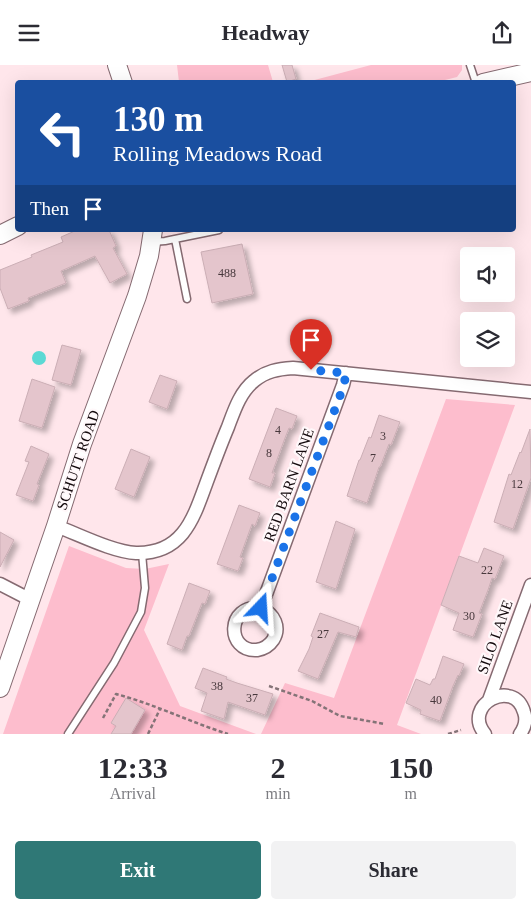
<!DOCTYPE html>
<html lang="en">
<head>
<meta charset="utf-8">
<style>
  body { margin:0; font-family:"Times New Roman",serif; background:#f2f2f3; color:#2b2b33; height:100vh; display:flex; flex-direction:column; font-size:19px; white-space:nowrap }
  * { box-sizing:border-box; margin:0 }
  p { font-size:16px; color:#7c7c81 }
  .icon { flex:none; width:28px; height:28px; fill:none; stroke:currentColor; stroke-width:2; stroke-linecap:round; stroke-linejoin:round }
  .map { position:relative; height:669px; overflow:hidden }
  .panel { display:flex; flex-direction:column; background:#fff; flex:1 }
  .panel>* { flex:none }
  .hud { position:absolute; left:15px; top:15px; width:501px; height:152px; border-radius:5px; box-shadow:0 5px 20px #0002; background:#1a4fa0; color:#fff; overflow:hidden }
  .buttons { position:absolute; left:460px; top:182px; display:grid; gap:10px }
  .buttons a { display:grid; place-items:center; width:55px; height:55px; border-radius:5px; background:#fff; box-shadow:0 5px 20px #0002; font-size:25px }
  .pin { position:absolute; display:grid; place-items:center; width:42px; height:42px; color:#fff; margin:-51px -21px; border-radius:50% 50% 50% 0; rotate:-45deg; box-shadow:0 0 5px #0007 }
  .pin .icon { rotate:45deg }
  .me { position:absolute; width:55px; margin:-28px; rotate:20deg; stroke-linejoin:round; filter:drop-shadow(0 0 4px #0008) }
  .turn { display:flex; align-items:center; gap:18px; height:105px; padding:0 15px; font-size:22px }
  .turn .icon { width:65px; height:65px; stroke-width:2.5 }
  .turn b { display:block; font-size:35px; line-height:42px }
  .then { display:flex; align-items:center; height:48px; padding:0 15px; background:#0003; gap:10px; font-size:19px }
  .eta { display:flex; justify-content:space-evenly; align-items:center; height:85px; text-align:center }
  .eta b { font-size:30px; font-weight:800; line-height:35px }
  .primary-button { display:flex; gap:10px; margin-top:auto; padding:10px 15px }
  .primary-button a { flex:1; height:58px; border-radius:5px; background:#2f7876; color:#fff; font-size:20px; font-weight:800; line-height:58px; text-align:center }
  .primary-button a+a { background:#f2f2f3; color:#2b2b33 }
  header { display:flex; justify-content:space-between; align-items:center; height:65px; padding:0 15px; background:#fff; font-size:22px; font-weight:800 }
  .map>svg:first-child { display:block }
  .green { fill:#fdbdcd }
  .water { fill:#5bd9d4 }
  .building { fill:#e4c5cc; stroke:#cbaeb5; filter:url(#shadow) }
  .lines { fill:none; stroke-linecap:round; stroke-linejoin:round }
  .lane-casing { stroke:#856a71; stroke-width:9 }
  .street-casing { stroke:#856a71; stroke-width:15 }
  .secondary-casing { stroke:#856a71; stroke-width:20 }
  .path { stroke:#847377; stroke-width:2.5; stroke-dasharray:4 2.5; stroke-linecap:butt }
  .lane { stroke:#fff; stroke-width:6 }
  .street { stroke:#fff; stroke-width:12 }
  .secondary { stroke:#fff; stroke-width:18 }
  .route { stroke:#1a73e8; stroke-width:9; stroke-dasharray:0 16.2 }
  .labels { text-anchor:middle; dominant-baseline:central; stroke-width:4.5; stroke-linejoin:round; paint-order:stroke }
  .number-label { font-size:12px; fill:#47383c }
  .street-label { font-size:15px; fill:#13090c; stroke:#fff8fa }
</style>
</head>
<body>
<header><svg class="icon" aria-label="menu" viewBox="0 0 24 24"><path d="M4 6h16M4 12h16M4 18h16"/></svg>Headway<svg class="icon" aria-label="share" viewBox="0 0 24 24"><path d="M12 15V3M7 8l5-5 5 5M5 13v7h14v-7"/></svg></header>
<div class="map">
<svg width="531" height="669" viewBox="0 0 531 669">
  <defs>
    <filter id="shadow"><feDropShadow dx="4.5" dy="4.5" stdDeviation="2.5" flood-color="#0004"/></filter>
  </defs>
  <rect width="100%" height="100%" fill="#ffe6eb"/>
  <!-- green -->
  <path class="green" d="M177,0h91l5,17h-94z
    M371,0h91v5l-5,7 -20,5h-130z
    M446,334l69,6 -118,320 24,9h-160l24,-51 49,15z
    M69,481l57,22 19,1 24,-5 -25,66 36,76 76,28h-253z"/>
  <!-- water -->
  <path class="water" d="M32 293a7 7 0 1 1 14 0a7 7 0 1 1-14 0Z"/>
  <!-- building -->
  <path class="building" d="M282,0h10l4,14 -9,3z
    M77,165h32l7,16 -3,2 14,26 -17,9 -15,-27 -34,15 5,12 -38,15 1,3 -21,8 -8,-21v-18l32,-13 -1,-2 32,-13 -2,-5z
    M242,179l11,50 -41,9 -11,-51z
    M62,280l19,5 -10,35 -19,-5z
    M160,310l17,6 -10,28 -18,-7z
    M32,314l23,8 -13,41 -23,-7z
    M276,343l21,8 -5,13 -3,-1 -4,10 -13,35h3l-5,14 -21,-8z
    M379,350l21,7 -9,23 -2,-1 -9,23h-1l-12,36 -20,-7 12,-36h1l9,-23 2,1z
    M530,364l1,49 -18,51 -19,-7 15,-48 2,1 9,-23 1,1z
    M31,381l18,8 -12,30 2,1 -6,16 -17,-6 13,-33 -4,-1z
    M131,384l19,8 -16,40 -19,-8z
    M239,440l21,8 -5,13 -3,-2 -12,33 3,1 -5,13 -21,-7z
    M336,456l19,8 -19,60 -20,-7z
    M0,467l14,8 -14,27z
    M484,483l20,8 -9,23 -3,-1 -4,12 -9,23 3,1 -9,23 -20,-7 6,-17 -18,-8 18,-49 19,7z
    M189,518l21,8 -5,13 -3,-1 -13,33h-2l-5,14 -15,-6z
    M320,548l39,14 -3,10 -18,-5 -20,47 -20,-8 11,-22 4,-12 -2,-1z
    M443,591l21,8 -5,12 -1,-1 -5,11 -13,35 -20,-7 1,-4 -15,-7 10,-24 14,6 3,-6h2z
    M203,603l24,9 -1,2 11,4 36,11 -8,21 -37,-13 -4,17 -23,-8 6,-18 -12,-5z
    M126,633l19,12 -14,24h-20l5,-8 -5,-3z"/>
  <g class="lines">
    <!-- lane casing -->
    <g class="lane-casing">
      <path id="lane" d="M470,0l6,18
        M175,174l12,60
        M152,177l13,-1 54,-11
        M68,669l46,-71 27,-51 4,-24 -3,-35"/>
    </g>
    <!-- street casing -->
    <g class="street-casing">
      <path id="street" d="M56,461c22,8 57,26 80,27 46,1 57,-33 70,-69 7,-19 14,-38 22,-57 6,-16 12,-35 26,-46 12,-10 24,-12 39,-13l238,24
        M0,519l31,16
        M261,543c-35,-4 -35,44 -4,42 6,-1 12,-4 16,-10 8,-13 1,-26 -12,-32l82,-223 3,-12
        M489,635l42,-115
        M485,669c-24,-29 29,-57 39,-22 3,8 1,15 -4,22"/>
    </g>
    <!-- secondary casing -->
    <g class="secondary-casing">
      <path id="secondary" d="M117,0l6,18
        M483,18l48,-11
        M0,170l18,-9
        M0,623l56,-162 26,-82 55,-148 12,-40 4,-26"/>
    </g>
    <!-- path -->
    <path class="path" d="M269,621l43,15 28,15 45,8
      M103,653l13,-24c38,10 74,28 112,40
      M148,669l12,-25
      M448,669l13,-4"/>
    <!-- lane -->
    <use href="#lane" class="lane"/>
    <!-- street -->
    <use href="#street" class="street"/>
    <!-- secondary -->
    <use href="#secondary" class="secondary"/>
  </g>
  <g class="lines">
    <!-- route -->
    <path class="route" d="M261,543l83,-223 2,-12 -35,-3"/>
  </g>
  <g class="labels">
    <!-- number labels -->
    <g class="number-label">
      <text x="227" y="208">488</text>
      <text x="278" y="365">4</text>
      <text x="383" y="371">3</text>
      <text x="269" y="388">8</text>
      <text x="373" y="393">7</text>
      <text x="517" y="419">12</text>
      <text x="487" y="505">22</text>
      <text x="469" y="551">30</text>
      <text x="323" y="569">27</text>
      <text x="217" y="621">38</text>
      <text x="252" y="633">37</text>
      <text x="436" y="635">40</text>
    </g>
    <!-- street labels -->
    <g class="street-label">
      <text transform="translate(78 395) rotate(-71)">SCHUTT ROAD</text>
      <text transform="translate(289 420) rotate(-70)">RED BARN LANE</text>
      <text transform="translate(495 572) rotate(-70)">SILO LANE</text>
    </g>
  </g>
</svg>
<div class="buttons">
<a><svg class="icon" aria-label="sound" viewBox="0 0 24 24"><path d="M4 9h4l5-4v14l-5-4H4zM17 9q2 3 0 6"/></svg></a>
<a><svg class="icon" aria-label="layers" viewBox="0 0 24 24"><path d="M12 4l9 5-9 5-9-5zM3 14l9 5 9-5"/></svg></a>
</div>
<div class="pin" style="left:311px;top:305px;background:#d93025"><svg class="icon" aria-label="arrive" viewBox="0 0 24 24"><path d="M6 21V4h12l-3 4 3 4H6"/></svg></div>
<svg class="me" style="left:261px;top:543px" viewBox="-20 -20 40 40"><path d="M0-17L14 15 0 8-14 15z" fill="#1a73e8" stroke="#fff" stroke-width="4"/></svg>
<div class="hud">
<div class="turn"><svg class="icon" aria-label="left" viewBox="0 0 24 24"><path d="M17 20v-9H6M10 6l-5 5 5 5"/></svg><div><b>130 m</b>Rolling Meadows Road</div></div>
<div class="then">Then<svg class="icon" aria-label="arrive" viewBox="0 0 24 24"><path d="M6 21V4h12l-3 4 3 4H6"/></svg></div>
</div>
</div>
<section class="panel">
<div class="eta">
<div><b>12:33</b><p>Arrival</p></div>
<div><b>2</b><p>min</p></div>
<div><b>150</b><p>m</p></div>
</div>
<div class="primary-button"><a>Exit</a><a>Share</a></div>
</section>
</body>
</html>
